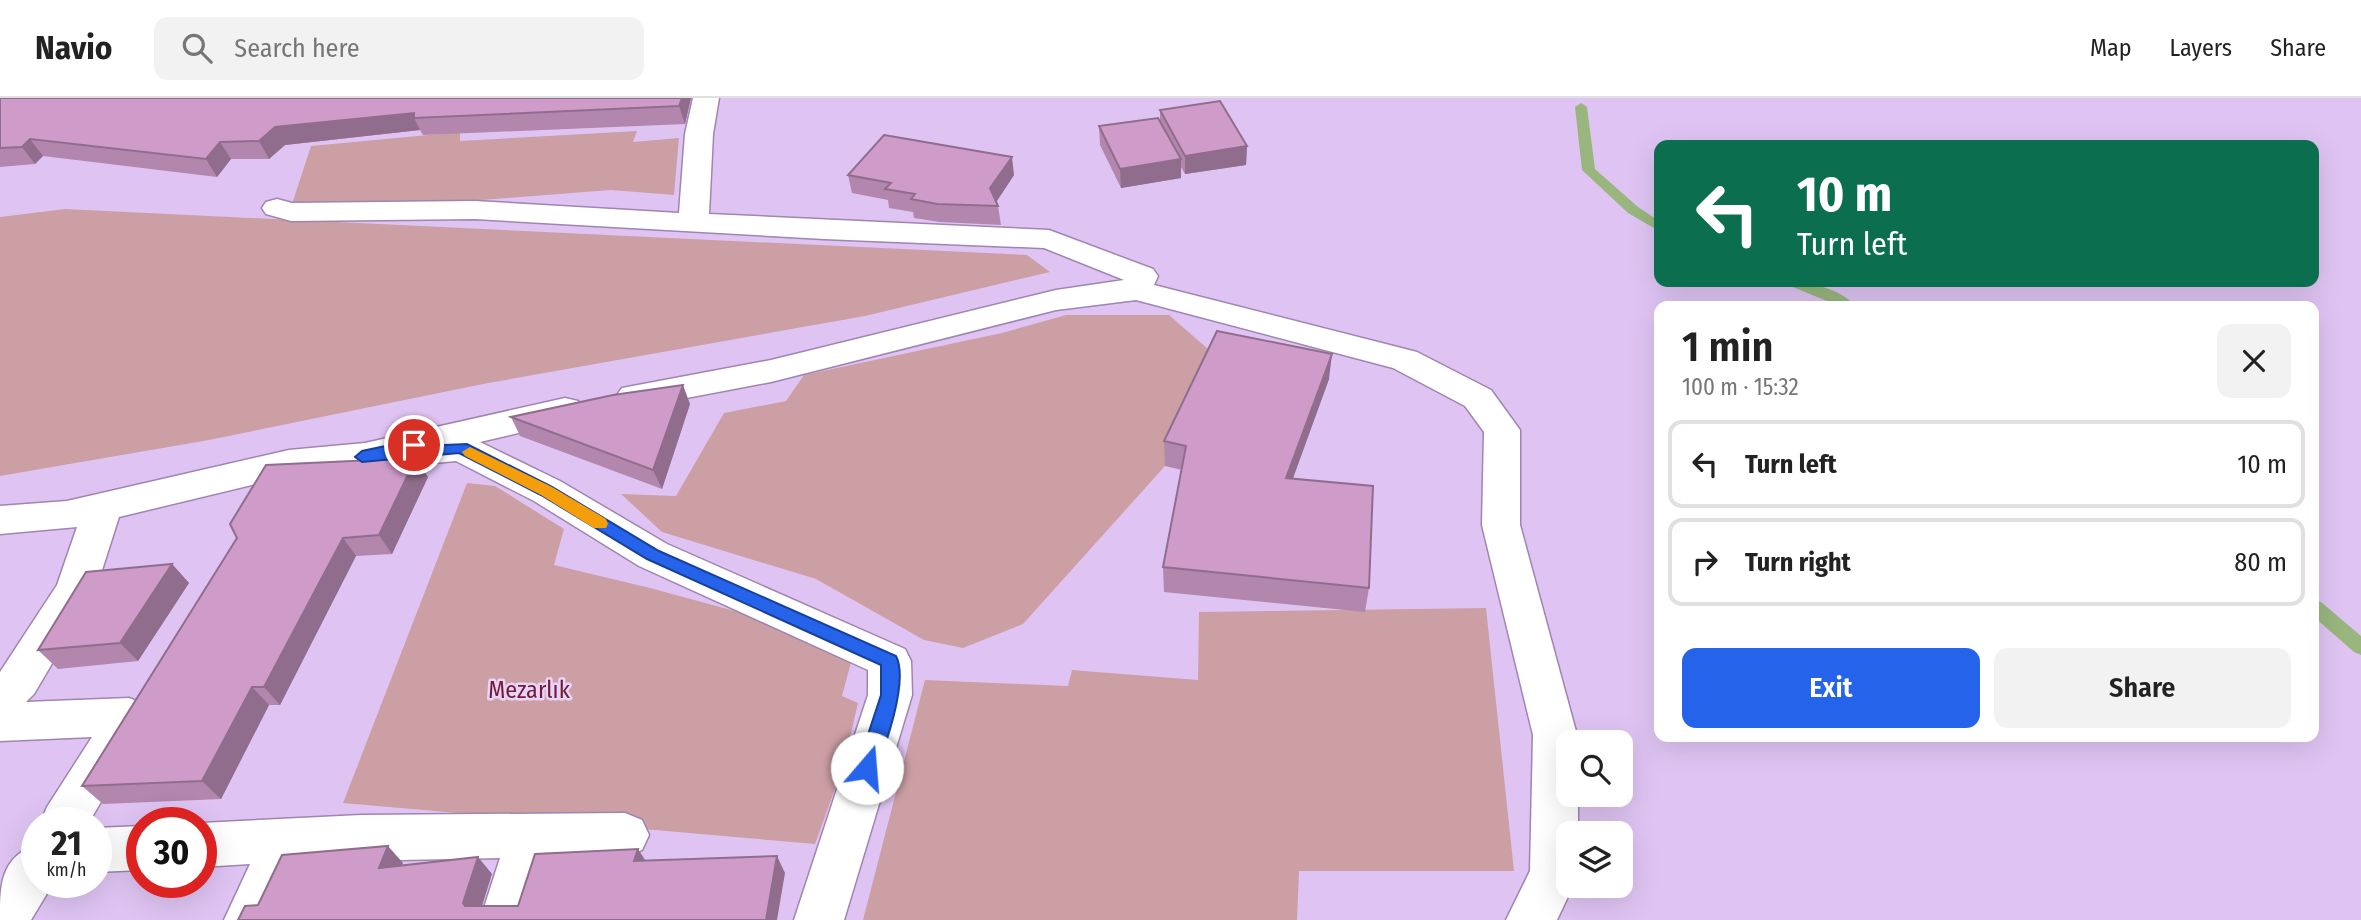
<!DOCTYPE html>
<html lang="en">
<head>
<meta charset="utf-8">
<style>
  body { margin:0; font-family:"Fira Sans Condensed",sans-serif; background:#f2f2f2; color:#222; height:100vh; display:flex; flex-direction:column; font-size:26px; white-space:nowrap }
  * { box-sizing:border-box; margin:0 }
  p { font-size:23px; color:#767676 }
  .icon { flex:none; width:38px; height:38px; fill:none; stroke:currentColor; stroke-width:2; stroke-linecap:round; stroke-linejoin:round }
  .map { position:relative; flex:1; overflow:hidden }
  .drawer { position:absolute; left:1654px; top:203px; width:665px; height:441px; display:flex; flex-direction:column; background:#fff; border-radius:14px; box-shadow:0 7px 28px #0002 }
  .drawer>* { flex:none }
  .guide { position:absolute; left:1654px; top:42px; width:665px; height:147px; border-radius:14px; box-shadow:0 7px 28px #0002; background:#0b6e4f; color:#fff; overflow:hidden }
  .buttons { position:absolute; left:1556px; top:632px; display:grid; gap:14px }
  .buttons a { display:grid; place-items:center; width:77px; height:77px; border-radius:14px; background:#fff; box-shadow:0 7px 28px #0002; font-size:35px }
  .speed { position:absolute; left:21px; top:709px; display:flex; gap:14px; font-size:35px; font-weight:700; text-align:center }
  .speed>* { display:grid; place-content:center; width:91px; height:91px; border-radius:50%; background:#fff; box-shadow:0 7px 28px #0002; line-height:1 }
  .speed small { font-size:18px; font-weight:400 }
  .speed .limit { border:10px solid #d22; background:#fff; color:#111 }
  .pin { position:absolute; display:grid; place-items:center; width:60px; height:60px; color:#fff; margin:-30px; border:4px solid #fff; border-radius:50%; box-shadow:0 2px 7px #0007 }
  .me { position:absolute; width:77px; margin:-38px; rotate:18deg; stroke-linejoin:round; filter:drop-shadow(0 0 5px #0008) }
  .turn { display:flex; align-items:center; gap:24px; height:147px; padding:0 28px; font-size:32px }
  .turn .icon { width:91px; height:91px; stroke-width:2.5 }
  .turn b { display:block; font-size:49px; line-height:60px }
  .round { display:grid; place-items:center; flex:none; width:74px; height:74px; border-radius:14px; background:#f2f2f2 }
  .overview { display:flex; align-items:center; justify-content:space-between; height:119px; padding:0 28px }
  h1 { font-size:42px; font-weight:600; line-height:52px }
  .button { display:flex; gap:14px; margin-top:auto; padding:14px 28px }
  .button a { flex:1; height:80px; border-radius:14px; background:#2563eb; color:#fff; font-size:28px; font-weight:600; line-height:80px; text-align:center }
  .button a+a { background:#f2f2f2; color:#222 }
  ul { padding:0; list-style:none }
  li { display:flex; align-items:center; gap:21px; height:88px; margin:0 14px 10px; padding:0 14px; border:4px solid #e0e0e0; border-radius:14px }
  li div { flex:1 }
  li b { display:block; font-size:26px }
  li em { font-style:normal }
  header { display:flex; align-items:center; gap:42px; box-sizing:border-box; height:98px; padding:0 35px; background:#fff; border-bottom:2px solid #e0e0e0 }
  header strong { font-size:33px }
  nav { display:flex; gap:38px; margin-inline-start:auto; font-size:24px }
  .search { width:490px; height:63px; background:#f2f2f2; display:flex; align-items:center; gap:18px; box-sizing:border-box; padding:0 24px; border-radius:14px; color:#767676; font-size:26px }
  .map>svg:first-child { display:block }
  .green { fill:#cc9fa4 }
  .lines { fill:none; stroke-linecap:round; stroke-linejoin:round }
  .stream { fill:#99b67e; fill-rule:evenodd }
  .minor-casing { stroke:#9f85b1; stroke-width:3 }
  .minor { fill:#fff; fill-rule:evenodd }
  .wall { fill:#b286ad }
  .shaded-wall { fill:#916d8d }
  .building { fill:#cf9cc9; stroke:#916d8d; stroke-width:2 }
  .route { fill:#2563eb; stroke:#184099; stroke-width:2 }
  .slow { fill:#f59e0b }
  .labels { text-anchor:middle; dominant-baseline:central; stroke-width:5; stroke-linejoin:round; paint-order:stroke }
  .park-label { font-size:24px; fill:#6f1d31; stroke:#e9d3fa }
</style>
</head>
<body>
<header>
<strong>Navio</strong>
<div class="search"><svg class="icon" aria-label="search" viewBox="0 0 24 24"><circle cx="10" cy="10" r="6"/><path d="M15 15l6 6"/></svg>Search here</div>
<nav><a>Map</a><a>Layers</a><a>Share</a></nav>
</header>
<div class="map">
<svg width="2361" height="822" viewBox="0 0 2361 822">
  <rect width="100%" height="100%" fill="#dfc4f3"/>
  <!-- green -->
  <path class="green" d="M637,33l-4,11 46,-4 -5,57 -63,-5 -193,15 -126,-1 19,-58 149,-14v9z
    M65,111l962,46 23,17 -185,44 -382,68 -274,56 -209,36v-259z
    M1066,217h103l47,41 -51,110 -142,158 -60,24 -39,-8 -108,-61 -154,-47 -41,-38 55,2 48,-83 62,-12 18,-26 198,-42z
    M467,385l28,3 69,43 -10,36 96,23 107,29 96,38 -11,41 16,7 -15,64 -28,77 -472,-41z
    M1486,510l28,263h-215l-2,49h-434l62,-240 143,6 4,-16 126,10 1,-68z"/>
  <g class="lines">
    <!-- stream -->
    <path class="stream" d="M1581,5l6,4 8,62 43,38 21,14v10l-31,-18 -46,-43 -7,-63z
      M1786,184c22,0 55,6 69,24h-16l-51,-21z
      M2314,502l7,2 40,34v19l-7,-3 -40,-35z"/>
    <!-- minor casing -->
    <g class="minor-casing">
      <path id="minor" d="M693,0h26l-6,36 -4,80 340,16 104,39 5,7 -4,9 263,67 74,38 29,40v95l57,210v7h-9v52h10v39h-10v53h5l-16,34h-51l24,-49 3,-136 -51,-210 2,-93 -19,-26 -72,-38 -257,-68 -80,10 -285,72 -137,26 -12,-4 -6,-8 6,-8 149,-28 285,-70 68,-10 -80,-32 -220,-9 -349,-20 -184,2 -25,-7 -4,-6 4,-6 11,-3 15,4 183,-2 204,12 6,-79z
        M565,300l13,3 5,9 -5,9 -98,23 80,39 107,63 238,105 6,12 1,34 -68,225h-50l74,-225v-25l-229,-104 -105,-65 -78,-40 -167,15 -170,41 -23,72 -62,105 -8,8 103,-4 16,6 6,13 -6,13 -15,5 5,10 -46,77h-48l6,-15 45,-70 -92,4v-69l57,-87 20,-58 -77,7v-28l67,-5 222,-51 76,-7z
        M625,715l17,7 7,15 -7,15 -17,7h-76l-19,63h-50l20,-62 -199,4 -27,58h-50l26,-56 -49,3v-44l160,-8z
        M142,728v44l-46,2v-44z
        M37,746v38h17l-23,38h-31c0,-35 0,-62 37,-76z"/>
    </g>
    <!-- minor -->
    <use href="#minor" class="minor"/>
  </g>
  <!-- wall -->
  <path class="wall" d="M0,0h691l-6,26 -262,11 -3,-5 -135,15 -16,14h-38l-14,18 -174,-21 -8,8 -35,3z
    M1160,12l87,36 -1,19 -61,9 -4,-7v11l-60,10 -21,-43 -1,-19 61,-4z
    M848,77h166l-18,27 2,4 3,19 -61,-3 -26,-4 -1,-6 -24,-4 -1,-8 -36,-7z
    M1329,281l-36,99 76,110 -4,24 -201,-20 -1,-25 19,-97 -17,-4 -1,-25z
    M690,306l-28,85 -142,-53 -9,-19z
    M428,379l-36,77 -36,2 -76,149h-11l-48,94 -118,5 -21,-18 155,-248z
    M172,466l17,19 -51,78 -80,8 -20,-19z"/>
  <!-- shaded-wall -->
  <path class="shaded-wall" d="M682,0h9l-6,26 -6,-18z
    M414,15v5l6,12 -135,15 -16,14 -10,-18 16,-14z
    M30,41l13,17 -8,8 -13,-17z
    M220,44l11,17 -14,18 -11,-18z
    M1247,48l-1,19 -61,9v-18z
    M1012,59l2,18 -21,32 -3,-19z
    M1181,61v19l-60,10 -1,-19z
    M1332,256l-3,25 -45,124 2,-25z
    M683,287l7,19 -28,85 -9,-19z
    M416,360l12,19 -36,77 -13,-19z
    M343,440l13,18 -76,149 -16,-18z
    M172,466l17,19 -51,78 -18,-18z
    M252,589l17,18 -48,94 -19,-18z
    M388,748l15,17 -8,21 -16,-16z
    M638,751l11,17 -15,-5z
    M777,758l8,17 -8,47h-11z
    M478,759l14,17 -14,45 -15,-16z"/>
  <!-- building -->
  <path class="building" d="M0,0h682l-3,8 -265,12v-5l-139,14 -16,14 -39,1 -14,17 -176,-20 -8,8 -22,1z
    M1220,3l27,45 -62,10 -25,-46z
    M1158,20l23,41 -61,10 -21,-43z
    M884,37l128,22 -22,31 8,18 -61,-2 -26,-5 4,-5 -30,-5 6,-6 -43,-8z
    M1217,233l115,23 -46,124 87,8 -4,102 -206,-21 23,-121 -22,-5z
    M683,287l-30,85 -142,-53 102,-22z
    M416,360l-37,77 -36,3 -79,149h-12l-50,94 -120,5 155,-248 -7,-14 36,-59z
    M172,466l-52,79 -82,7 48,-78z
    M388,748l-9,22 99,-11 -15,46 2,3h53l17,-52 103,-5 -4,12 143,-5 -11,64h-528l7,-14 13,-1 24,-50z"/>
  <!-- route -->
  <path class="route" d="M414,342l5,1 2,5 46,-2 85,43 107,64 237,105c13,25 -11,93 -23,118l-6,2 -7,-2 -3,-6 24,-73v-30l-234,-106 -106,-64 -82,-42 -97,9 -7,-5 7,-6z"/>
  <!-- slow -->
  <path class="slow" d="M470,349l82,40 54,32 2,5 -2,4h-12l-53,-33 -76,-39 -3,-4z"/>
  <g class="labels">
    <!-- park labels -->
    <g class="park-label">
      <text x="529" y="592">Mezarlık</text>
    </g>
  </g>
</svg>
<div class="buttons">
<a><svg class="icon" aria-label="search" viewBox="0 0 24 24"><circle cx="10" cy="10" r="6"/><path d="M15 15l6 6"/></svg></a>
<a><svg class="icon" aria-label="layers" viewBox="0 0 24 24"><path d="M12 4l9 5-9 5-9-5zM3 14l9 5 9-5"/></svg></a>
</div>
<div class="speed"><div>21<small>km/h</small></div><div class="limit">30</div></div>
<div class="pin" style="left:414px;top:347px;background:#d93025"><svg class="icon" aria-label="arrive" viewBox="0 0 24 24"><path d="M6 21V4h12l-3 4 3 4H6"/></svg></div>
<svg class="me" style="left:867px;top:670px" viewBox="-20 -20 40 40"><circle r="19" fill="#fff"/><path d="M0-13L10 11 0 6-10 11z" fill="#2563eb"/></svg>
<div class="guide">
<div class="turn"><svg class="icon" aria-label="left" viewBox="0 0 24 24"><path d="M17 20v-9H6M10 6l-5 5 5 5"/></svg><div><b>10 m</b>Turn left</div></div>
</div>
<section class="drawer">
<div class="overview"><div><h1>1 min</h1><p>100 m · 15:32</p></div><a class="round"><svg class="icon" aria-label="close" viewBox="0 0 24 24"><path d="M6 6l12 12M18 6L6 18"/></svg></a></div>
<ul>
<li><svg class="icon" aria-label="left" viewBox="0 0 24 24"><path d="M17 20v-9H6M10 6l-5 5 5 5"/></svg><div><b>Turn left</b></div><em>10 m</em></li>
<li><svg class="icon" aria-label="right" viewBox="0 0 24 24"><path d="M7 20v-9h11M14 6l5 5-5 5"/></svg><div><b>Turn right</b></div><em>80 m</em></li>
</ul>
<div class="button"><a>Exit</a><a>Share</a></div>
</section>
</div>
</body>
</html>
